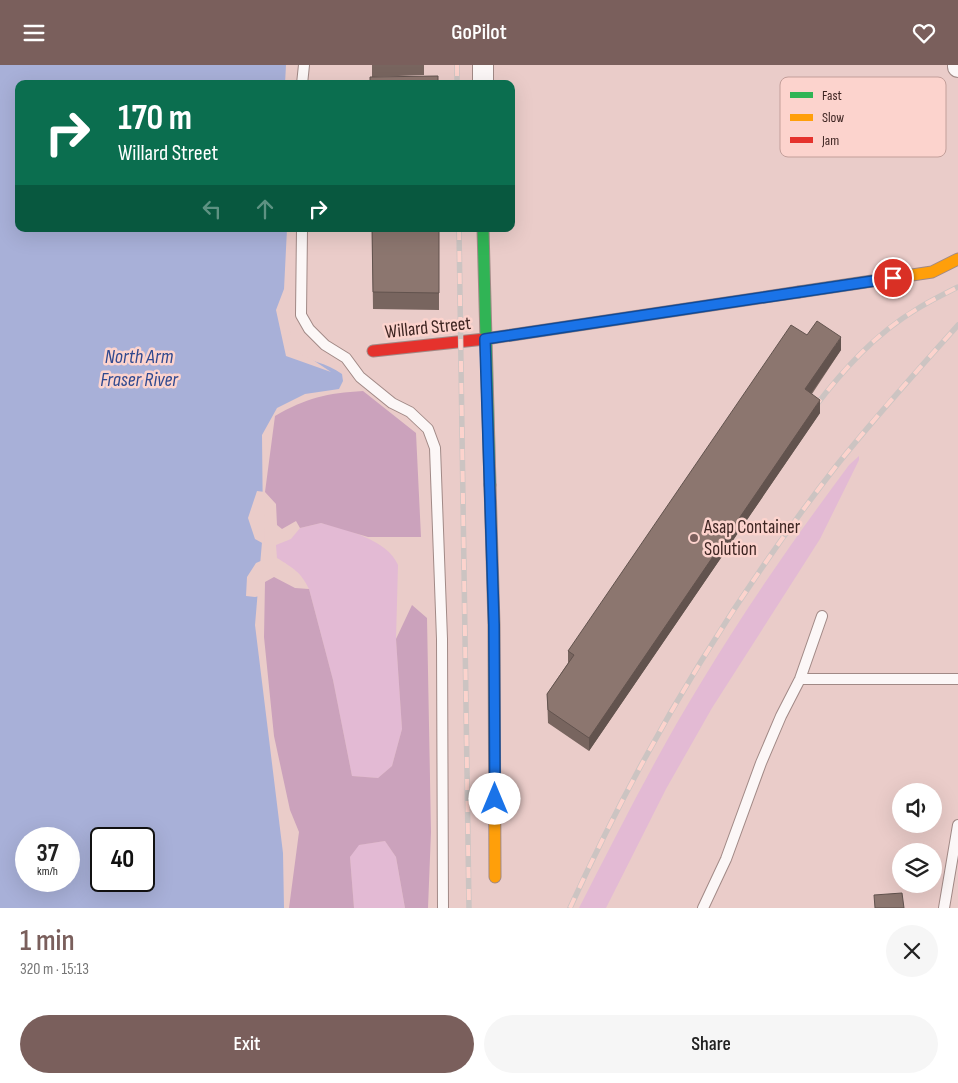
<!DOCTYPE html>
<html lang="en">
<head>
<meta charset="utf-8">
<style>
  body { margin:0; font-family:"Sofia Sans Condensed",sans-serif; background:#f6f6f6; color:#222; height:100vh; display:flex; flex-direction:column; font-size:19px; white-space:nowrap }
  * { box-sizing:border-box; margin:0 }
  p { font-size:16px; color:#767676 }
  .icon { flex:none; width:28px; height:28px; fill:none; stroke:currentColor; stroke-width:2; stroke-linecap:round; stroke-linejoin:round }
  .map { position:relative; height:843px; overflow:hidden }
  .panel { display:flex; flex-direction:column; background:#fff; flex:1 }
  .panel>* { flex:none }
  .hud { position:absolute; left:15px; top:15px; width:500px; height:152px; border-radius:10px; box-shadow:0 5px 20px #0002; background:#0b6e4f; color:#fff; overflow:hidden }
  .tools { position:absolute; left:892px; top:718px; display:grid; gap:10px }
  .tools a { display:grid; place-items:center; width:50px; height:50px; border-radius:50%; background:#fff; box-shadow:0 5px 20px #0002; font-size:25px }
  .speed { position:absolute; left:15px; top:762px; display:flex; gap:10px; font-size:25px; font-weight:700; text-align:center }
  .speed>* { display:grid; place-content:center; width:65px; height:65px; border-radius:50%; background:#fff; box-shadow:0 5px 20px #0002; line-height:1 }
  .speed small { font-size:12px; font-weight:400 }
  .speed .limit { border:2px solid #111; border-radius:8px; background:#fff; color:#111 }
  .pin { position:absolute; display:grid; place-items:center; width:42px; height:42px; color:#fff; margin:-21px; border:2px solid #fff; border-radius:50%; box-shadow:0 1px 5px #0007 }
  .me { position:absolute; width:55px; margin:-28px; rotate:0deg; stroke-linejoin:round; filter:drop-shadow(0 0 4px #0008) }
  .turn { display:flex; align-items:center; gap:18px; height:105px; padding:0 20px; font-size:22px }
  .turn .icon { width:65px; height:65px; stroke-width:2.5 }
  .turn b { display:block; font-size:35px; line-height:42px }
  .lanes { display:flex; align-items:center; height:48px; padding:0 20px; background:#0003; justify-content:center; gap:25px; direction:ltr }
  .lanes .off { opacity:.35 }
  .round { display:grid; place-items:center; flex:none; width:52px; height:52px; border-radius:26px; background:#f6f6f6 }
  .overview { display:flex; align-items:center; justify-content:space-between; height:85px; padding:0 20px }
  h1 { font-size:30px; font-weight:600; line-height:38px; color:#7a5f5c }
  .action { display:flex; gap:10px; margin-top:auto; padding:10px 20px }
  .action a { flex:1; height:58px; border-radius:30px; background:#7a5f5c; color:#fff; font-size:20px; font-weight:600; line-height:58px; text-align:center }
  .action a+a { background:#f6f6f6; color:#222 }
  header { display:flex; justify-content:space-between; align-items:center; height:65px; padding:0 20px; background:#7a5f5c; color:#fff; font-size:22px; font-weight:600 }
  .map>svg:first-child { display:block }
  .green { fill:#e3bad4 }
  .forest { fill:#cba2bc }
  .water { fill:#a8b0d8; fill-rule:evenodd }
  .pier { fill:#eaccc9 }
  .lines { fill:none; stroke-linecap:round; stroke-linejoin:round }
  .lane-casing { stroke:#a18986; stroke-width:12 }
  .street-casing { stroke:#a18986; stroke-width:22 }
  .fast-casing { stroke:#a18986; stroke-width:13 }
  .slow-casing { stroke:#a18986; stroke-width:13 }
  .jam-casing { stroke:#a18986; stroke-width:13 }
  .lane { stroke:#fcf7f7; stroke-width:10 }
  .street { stroke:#fcf7f7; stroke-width:20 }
  .fast { stroke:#30b455; stroke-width:11 }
  .slow { stroke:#ff9f0a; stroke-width:11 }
  .jam { stroke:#e5322d; stroke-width:11 }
  .rail-casing { stroke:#ccc4c2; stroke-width:5.5 }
  .rail { stroke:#fcd3cd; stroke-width:4; stroke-dasharray:11; stroke-linecap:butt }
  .wall { fill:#78655f }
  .shaded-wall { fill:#62534e }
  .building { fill:#8c766f; stroke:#62534e }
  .route-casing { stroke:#114b97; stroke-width:12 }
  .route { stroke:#1a73e8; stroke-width:9 }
  .poi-dot { fill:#7a5f5c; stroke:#fcd3cd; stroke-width:2 }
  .labels { text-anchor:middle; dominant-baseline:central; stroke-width:5; stroke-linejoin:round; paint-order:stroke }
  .street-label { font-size:19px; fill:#3e2522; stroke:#fcd3cd }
  .poi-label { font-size:19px; fill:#3e2522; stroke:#fcd3cd; text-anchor:start }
  .water-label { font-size:20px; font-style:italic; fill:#30498f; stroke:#fcd3cd }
  .key { fill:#fcd3cd; stroke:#c39f9a; stroke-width:1 }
  .key-label { font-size:14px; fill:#3e2522 }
</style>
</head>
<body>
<header><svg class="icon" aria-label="menu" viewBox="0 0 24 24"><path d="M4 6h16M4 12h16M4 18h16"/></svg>GoPilot<svg class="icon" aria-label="heart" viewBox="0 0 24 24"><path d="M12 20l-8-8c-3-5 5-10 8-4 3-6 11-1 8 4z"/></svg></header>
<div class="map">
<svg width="958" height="843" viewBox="0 0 958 843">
  <rect width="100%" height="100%" fill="#eaccc9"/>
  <!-- green -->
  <path class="green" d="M859,391v4l-39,79 -108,169 -46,81 -60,119h-27c39,-76 78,-154 123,-227 45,-75 95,-146 147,-216z
    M321,458c25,7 66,16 77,42l-2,74 6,90 -10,37 -14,12 -26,-2 -19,-96 -24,-91c-8,-17 -16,-21 -32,-31l-1,-13 15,-6 9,-11z
    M385,776l11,16 9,51h-51l-4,-51 8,-12z"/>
  <!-- forest -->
  <path class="forest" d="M363,326l53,42 5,104h-53l-47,-14 -21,5 -4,-7 -14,8 -5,-4 -1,-21 -11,-12 10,-76c31,-18 52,-23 88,-25z
    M274,512l21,11 14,1 24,91 19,96 26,2 14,-12 10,-37 -6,-90 16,-34 15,13 4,214 -3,76h-23l-9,-51 -11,-16 -26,4 -9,12 4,51h-65l10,-76 -9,-22 -16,-74 -10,-99 1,-55z"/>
  <!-- water -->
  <path class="water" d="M0,0h290l-1,19h-270v145h272l-4,107 4,16c16,8 36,11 51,22l1,7 -4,8 -34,5 -28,14 -15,27 1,95 -8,95 28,228 1,55h-284zM26,774h43v42h-43zM101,774h43v42h-43z"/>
  <!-- pier -->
  <path class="pier" d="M286,0h7l-2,19h-6z
    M287,164h6l1,29 -4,78 3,15 17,7 21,14 -45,-16 -10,-46 8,-21z
    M257,426l8,1 -1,52 -9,-5 -7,-21z
    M263,495l-3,36 -5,1 -9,-1 1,-19 9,-14z"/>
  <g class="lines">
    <!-- lane casing -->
    <g class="lane-casing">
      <path id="lane" d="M302,19l2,-19
        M302,164l-1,86 8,14 16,16 21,13 14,19 32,26 18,9 18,17 7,19 7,191 1,269
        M800,614h158
        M703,843l23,-49 35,-96 20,-47 19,-37 22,-63
        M944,843l14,-83"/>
    </g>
    <!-- street casing -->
    <g class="street-casing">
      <path id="street" d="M958,0v2
        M483,19v-19"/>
    </g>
    <!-- fast casing -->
    <g class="fast-casing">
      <path id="fast" d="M483,164l7,256"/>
    </g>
    <!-- slow casing -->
    <g class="slow-casing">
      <path id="slow" d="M799,227l133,-20 26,-13
        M490,420l4,140 1,252"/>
    </g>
    <!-- jam casing -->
    <g class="jam-casing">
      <path id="jam" d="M373,286l112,-12 314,-47"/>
    </g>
    <!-- lane -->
    <use href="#lane" class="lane"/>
    <!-- street -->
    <use href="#street" class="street"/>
    <!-- fast -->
    <use href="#fast" class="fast"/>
    <!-- slow -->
    <use href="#slow" class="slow"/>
    <!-- jam -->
    <use href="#jam" class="jam"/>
    <!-- rail casing -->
    <g class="rail-casing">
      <path id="rail" d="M457,0v19
        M459,164l10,679
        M814,343c29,-38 61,-74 103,-99 13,-8 27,-15 41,-22
        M570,843c71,-156 162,-308 267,-443 38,-48 80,-94 121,-140"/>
    </g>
    <!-- rail -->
    <use href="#rail" class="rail"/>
  </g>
  <!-- wall -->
  <path class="wall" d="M372,0h52v10l-52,2z
    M372,164h67v81l-66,-1z
    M807,270l34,15 -29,44 8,19 -231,338 -41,-28 -1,-29 21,-31v-12z"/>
  <!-- shaded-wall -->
  <path class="shaded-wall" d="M841,272v13l-36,52v-13z
    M820,335v13l-231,338v-13z"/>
  <!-- building -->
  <path class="building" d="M438,11v8h-68v-7z
    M372,164h67v64l-66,-1z
    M817,256l24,16 -36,52 15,11 -231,338 -41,-28 -1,-16 27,-39 -6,-4 223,-326 16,10z
    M902,828l2,15h-29l-1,-13z"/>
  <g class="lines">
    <!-- route casing -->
    <g class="route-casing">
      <path id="route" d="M495,734l-1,-174 -9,-286 408,-61"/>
    </g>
    <!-- route -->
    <use href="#route" class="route"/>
  </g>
  <!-- markers -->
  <circle class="poi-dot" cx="694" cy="473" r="5"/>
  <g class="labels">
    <!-- street labels -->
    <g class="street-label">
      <text transform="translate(428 263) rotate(-6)">Willard Street</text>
    </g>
    <!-- poi labels -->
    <g class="poi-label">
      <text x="704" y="462">Asap Container<tspan x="704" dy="22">Solution</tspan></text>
    </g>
    <!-- water labels -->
    <g class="water-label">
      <text x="139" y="292">North Arm<tspan x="139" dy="23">Fraser River</tspan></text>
    </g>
  </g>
  <!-- legend -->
  <rect x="780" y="12" width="166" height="80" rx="8" class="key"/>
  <rect x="790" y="27" width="23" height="6" fill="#30b455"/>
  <rect x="790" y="49" width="23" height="7" fill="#ff9f0a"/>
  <rect x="790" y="72" width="23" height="6" fill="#e5322d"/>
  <g class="key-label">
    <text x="822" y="35">Fast</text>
    <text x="822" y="57">Slow</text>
    <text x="822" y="80">Jam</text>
  </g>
</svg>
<div class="tools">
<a><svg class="icon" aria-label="sound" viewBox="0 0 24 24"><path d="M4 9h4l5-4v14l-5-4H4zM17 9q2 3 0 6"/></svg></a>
<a><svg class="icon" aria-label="layers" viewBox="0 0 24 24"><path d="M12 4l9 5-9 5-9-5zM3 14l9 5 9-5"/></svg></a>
</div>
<div class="speed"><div>37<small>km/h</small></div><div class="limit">40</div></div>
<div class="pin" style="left:893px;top:213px;background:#d93025"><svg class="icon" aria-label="arrive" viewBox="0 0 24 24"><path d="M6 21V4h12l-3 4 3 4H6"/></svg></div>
<svg class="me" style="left:495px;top:734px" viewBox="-20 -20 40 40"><circle r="19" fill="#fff"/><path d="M0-13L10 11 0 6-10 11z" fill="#1a73e8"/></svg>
<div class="hud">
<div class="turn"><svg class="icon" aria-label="right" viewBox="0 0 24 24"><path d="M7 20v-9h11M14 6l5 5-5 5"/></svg><div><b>170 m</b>Willard Street</div></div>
<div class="lanes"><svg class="icon off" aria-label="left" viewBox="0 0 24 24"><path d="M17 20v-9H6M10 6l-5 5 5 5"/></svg><svg class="icon off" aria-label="ahead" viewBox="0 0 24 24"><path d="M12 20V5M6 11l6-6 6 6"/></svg><svg class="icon" aria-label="right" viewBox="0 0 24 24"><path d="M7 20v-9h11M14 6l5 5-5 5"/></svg></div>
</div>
</div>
<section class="panel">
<div class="overview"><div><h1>1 min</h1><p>320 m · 15:13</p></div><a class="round"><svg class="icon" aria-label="close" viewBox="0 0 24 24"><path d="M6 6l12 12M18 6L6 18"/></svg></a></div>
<div class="action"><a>Exit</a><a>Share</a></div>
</section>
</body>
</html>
